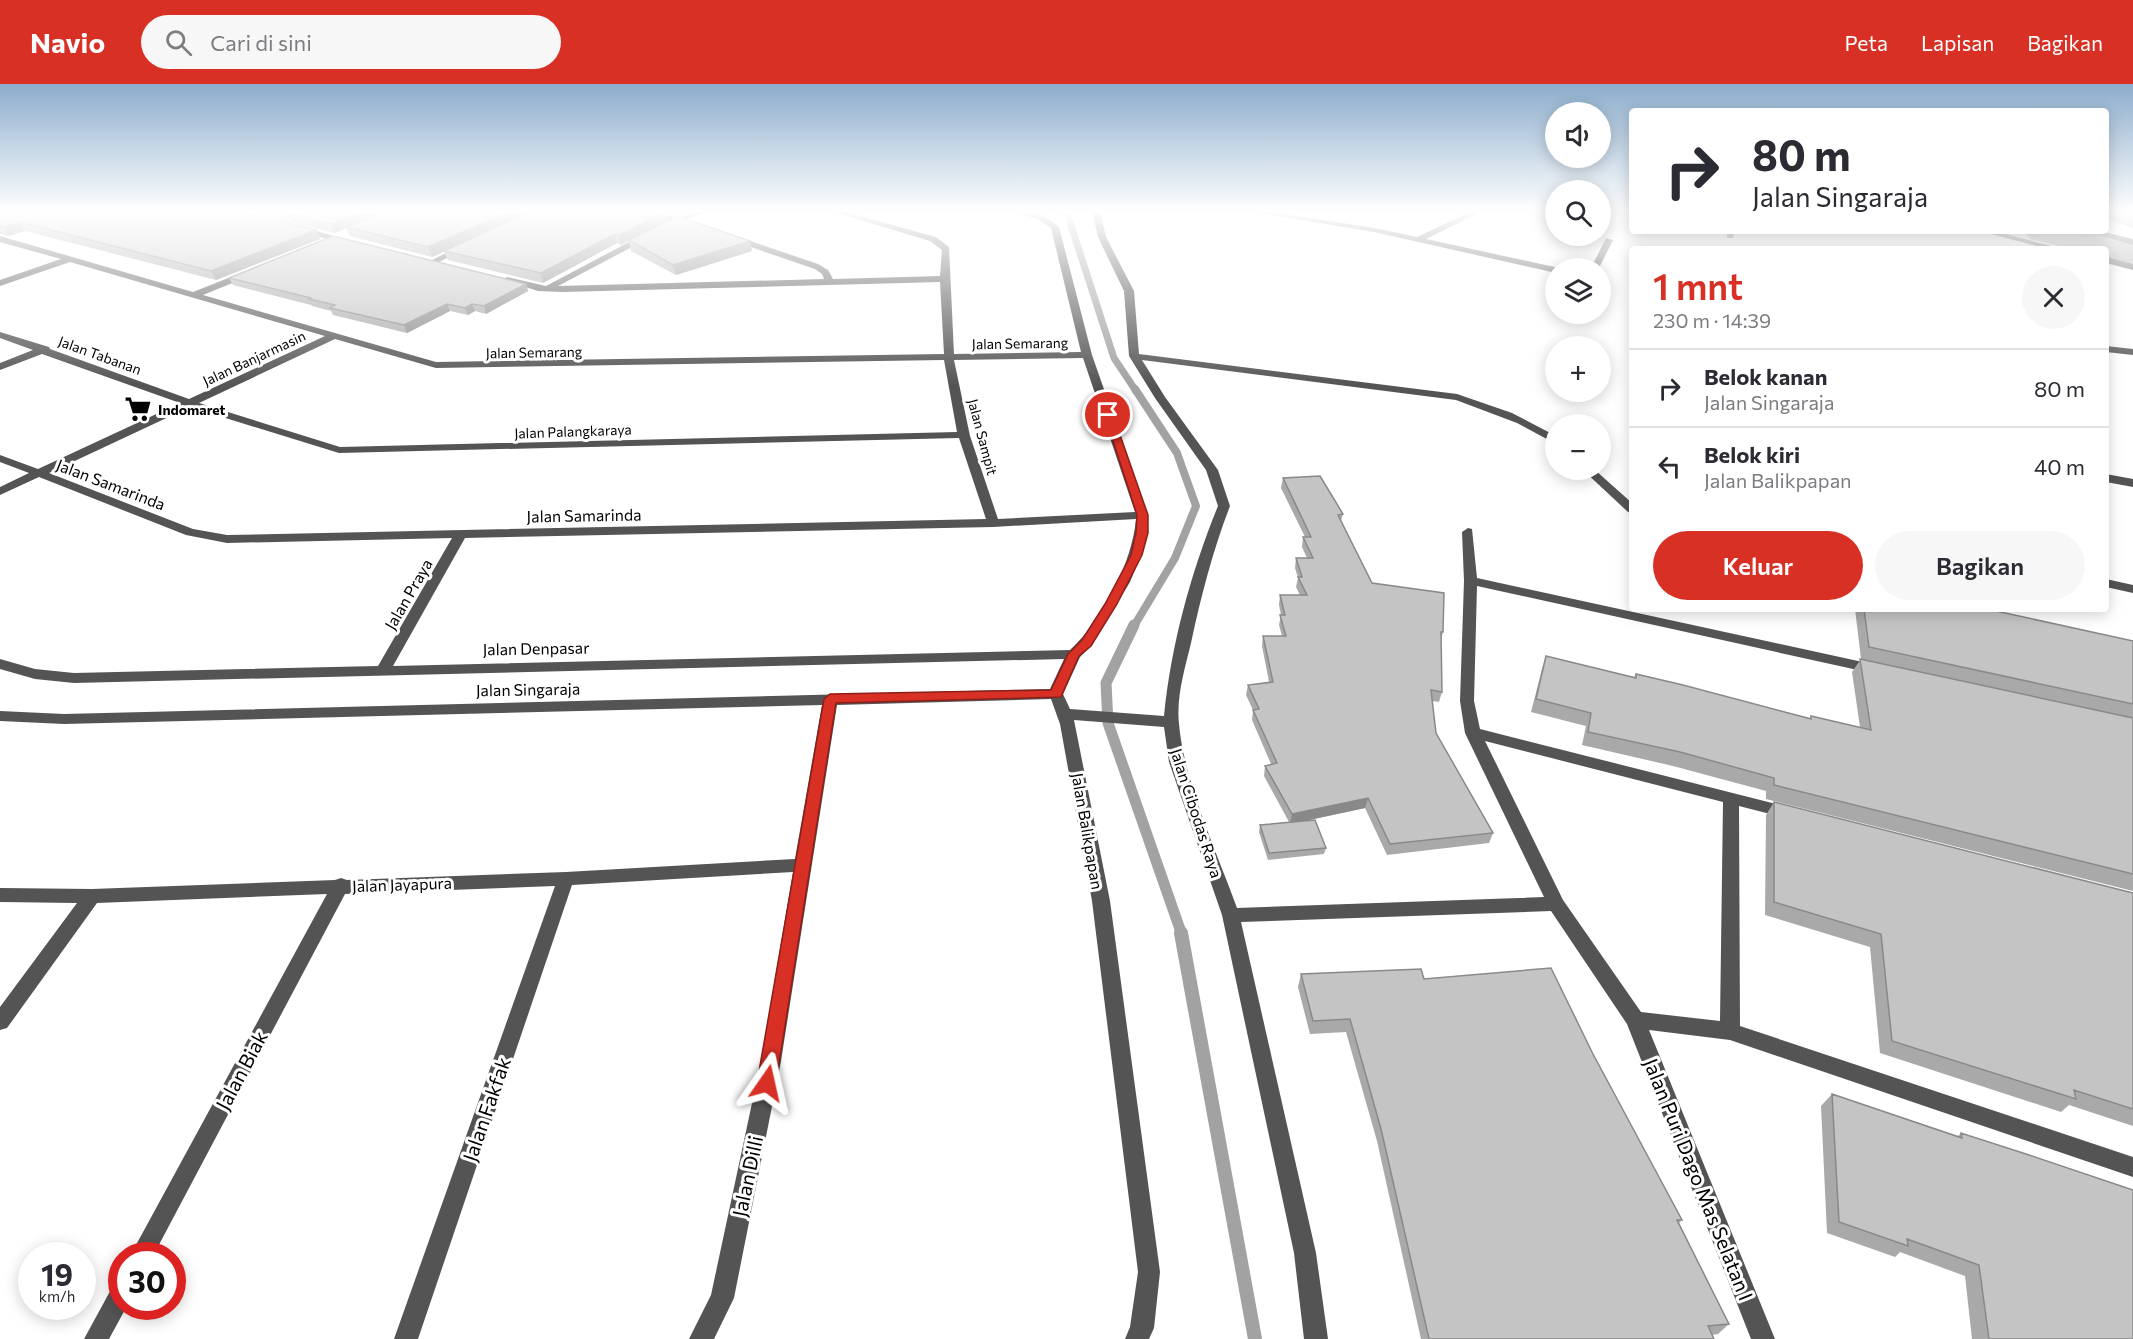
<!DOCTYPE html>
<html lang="id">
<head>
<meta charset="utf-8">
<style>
  body { margin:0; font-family:Commissioner,sans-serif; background:#f7f7f7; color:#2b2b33; height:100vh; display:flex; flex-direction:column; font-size:22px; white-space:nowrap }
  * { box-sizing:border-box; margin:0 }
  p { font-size:20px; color:#7c7c81 }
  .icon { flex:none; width:33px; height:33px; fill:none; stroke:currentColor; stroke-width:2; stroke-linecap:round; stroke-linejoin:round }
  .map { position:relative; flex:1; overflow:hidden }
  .drawer { position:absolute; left:1629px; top:162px; width:480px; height:366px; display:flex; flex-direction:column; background:#fff; border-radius:6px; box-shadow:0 3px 15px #0003 }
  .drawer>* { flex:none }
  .hud { position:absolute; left:1629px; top:24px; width:480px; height:126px; border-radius:6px; box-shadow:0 3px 15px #0003; background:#fff; color:#2b2b33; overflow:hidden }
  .controls { position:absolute; left:1545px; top:18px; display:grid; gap:12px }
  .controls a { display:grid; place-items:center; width:66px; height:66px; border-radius:50%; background:#fff; box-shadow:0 3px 15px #0003; font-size:30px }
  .speed { position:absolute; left:18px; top:1158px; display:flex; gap:12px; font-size:30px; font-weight:700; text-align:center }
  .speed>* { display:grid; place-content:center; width:78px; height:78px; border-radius:50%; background:#fff; box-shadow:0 3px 15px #0003; line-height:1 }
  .speed small { font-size:15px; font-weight:400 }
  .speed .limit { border:9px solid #d22; background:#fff; color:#111 }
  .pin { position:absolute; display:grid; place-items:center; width:51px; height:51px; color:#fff; margin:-26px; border:3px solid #fff; border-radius:50%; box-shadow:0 2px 6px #0007 }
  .me { position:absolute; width:66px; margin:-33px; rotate:11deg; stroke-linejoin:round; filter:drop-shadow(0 0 4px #0008) }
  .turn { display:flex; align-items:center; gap:21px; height:126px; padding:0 24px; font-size:27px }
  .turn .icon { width:78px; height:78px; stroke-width:2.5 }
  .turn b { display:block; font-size:42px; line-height:51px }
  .round { display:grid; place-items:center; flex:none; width:63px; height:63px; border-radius:32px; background:#f7f7f7 }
  .summary { display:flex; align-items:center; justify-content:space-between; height:102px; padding:0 24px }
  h1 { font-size:36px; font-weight:600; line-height:45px; color:#d93025 }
  .action { display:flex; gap:12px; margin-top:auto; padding:12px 24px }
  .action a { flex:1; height:69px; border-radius:36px; background:#d93025; color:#fff; font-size:24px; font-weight:600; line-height:69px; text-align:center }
  .action a+a { background:#f7f7f7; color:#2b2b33 }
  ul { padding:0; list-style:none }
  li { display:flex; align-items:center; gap:18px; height:78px; padding:0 24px; border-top:2px solid #e1e1e2 }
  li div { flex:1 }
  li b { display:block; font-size:22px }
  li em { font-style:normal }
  header { display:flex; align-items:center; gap:36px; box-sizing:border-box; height:84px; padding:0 30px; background:#d93025; color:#fff }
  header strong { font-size:28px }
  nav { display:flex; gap:33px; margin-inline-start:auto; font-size:21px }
  .search { width:420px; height:54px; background:#f7f7f7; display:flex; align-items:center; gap:15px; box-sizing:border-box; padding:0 21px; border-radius:33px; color:#7c7c81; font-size:22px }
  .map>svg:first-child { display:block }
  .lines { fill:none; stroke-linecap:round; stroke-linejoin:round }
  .stream-far3 { stroke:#a2a2a2; stroke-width:7 }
  .stream-far2 { stroke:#a2a2a2; stroke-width:8 }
  .stream-far1 { stroke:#a2a2a2; stroke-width:11 }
  .stream { stroke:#a2a2a2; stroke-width:14 }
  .river { fill:#a2a2a2; fill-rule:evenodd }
  .minor { fill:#545454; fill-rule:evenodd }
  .wall { fill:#a9a9a9 }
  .shaded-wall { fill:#898989 }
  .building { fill:#c4c4c4; stroke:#898989; stroke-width:1.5 }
  .route { fill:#d93025; stroke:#8d1f18; stroke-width:1.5 }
  .labels { text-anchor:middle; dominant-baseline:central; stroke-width:6; stroke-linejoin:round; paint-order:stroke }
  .far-street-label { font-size:14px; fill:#000; stroke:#fff }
  .far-poi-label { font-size:14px; font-weight:bold; fill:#000; stroke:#fff; text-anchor:start }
  .street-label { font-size:16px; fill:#000; stroke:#fff }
  .near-street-label { font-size:20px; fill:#000; stroke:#fff }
</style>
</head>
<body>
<header>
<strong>Navio</strong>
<div class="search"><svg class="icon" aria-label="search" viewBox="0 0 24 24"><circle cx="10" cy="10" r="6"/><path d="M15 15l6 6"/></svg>Cari di sini</div>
<nav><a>Peta</a><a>Lapisan</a><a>Bagikan</a></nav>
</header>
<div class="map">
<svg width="2133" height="1255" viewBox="0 0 2133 1255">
  <rect width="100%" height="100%" fill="#fff"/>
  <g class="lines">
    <!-- stream-far3 -->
    <path class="stream-far3" d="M1059,127l8,2 47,145 22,33"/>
    <!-- stream-far2 -->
    <path class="stream-far2" d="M1134,542l41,-68 21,-52 -19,-53 -42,-64"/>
    <!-- stream-far1 -->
    <path class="stream-far1" d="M1134,541l-28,58 2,40 74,212"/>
    <!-- stream -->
    <path class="stream" d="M1181,849l74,406"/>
    <!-- river -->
    <path class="river" d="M2025,147h64l44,11v22l-27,-6v-9h-35l-41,-10z"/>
    <!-- minor -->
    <path class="minor" d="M647,127c11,-1 23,7 33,6 10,-2 17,-7 28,-6l-22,9 8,4 -4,2 -18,-3z
      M830,127h12l94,26 13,10 5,107 127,-2 -30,-124 -12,-8 -26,-9c17,-1 33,4 46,16l33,128 56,160 -5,35 -13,32 -39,64 -11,11 -17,37 7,15 94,7c7,-71 27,-144 54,-210l-12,-36 -51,-72 -26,-42 -5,-65 -26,-54 -6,-26h8l6,26 28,54 5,63 318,40 55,19 44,23v8l-39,-21 -61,-23 -314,-40 23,37 53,73 12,36c-17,44 -29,90 -39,137 -6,25 -15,54 -12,81 5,58 38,128 58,184l307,-11 -79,-164 -5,-32 4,-120 -2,-49 6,-4 4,1 5,49 404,88 2,3 -7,5 -399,-88 -3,115 6,28 316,80 2,4 -2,4 -6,2 -51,-13 1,220 393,131v20l-403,-137 -81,-10 126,309h-24l-124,-315 -76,-113 -310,11 75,331 12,86h-24l-10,-86 -72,-338 -53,-153 -5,-35 -90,-7 36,181 50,371 -6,56 -5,11h-24l5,-12 8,-55 -46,-371 -32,-177 -9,-25 -214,6 -56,356 -47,237 -20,41h-25l22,-44 50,-234 32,-189 -221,13 -154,454h-24l161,-453 -210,8 -192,362h-23l197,-362 -230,9 -90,125 -7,2v-23l77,-104 -77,-1v-14l92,1 243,-9 6,-2 6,2 219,-8 229,-13 27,-154 -758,19 -64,-3v-10l64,3 986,-25 14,-30 -990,24 -39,-4 -35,-10v-10l35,10 39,4 304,-7 74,-128 -225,5 -41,-8 -147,-58 -39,18v-8l29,-14 -29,-11v-7l38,14 142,-66 -138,-49 -42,16v-7l33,-13 -33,-12v-6l49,15 1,2 139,50 136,-63 -255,-74 -70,24v-6l61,-21 -61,-17v-6l193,56 53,-21h6v4l-49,20 233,67 508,-8 -4,-72 -378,10 -24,-1 -35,-11 4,-3 39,9 100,-53 3,1v4l-91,48 266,-7 -2,-5 -7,-5 -85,-29v-4l3,-1 85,29 10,6 5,9 107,-3 2,-26 -12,-9zM335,255l101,29 508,-8 13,72 -617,15 -141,-44zM1083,274l52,154 -137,7 -28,-83 -16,-76zM190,323l149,46 620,-15 27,81 -759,16 -34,-6 -144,-56zM1136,435c-4,44 -33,101 -66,131l-677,16 72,-128 528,-11zM1485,657l238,61 -3,219 -79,-9 -78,-112z
      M1247,127h18l109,17 43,9 55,-26h10l-56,28 133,29h-3v5l-182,-41z
      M1627,127h5v2h-4z
      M294,142h6l54,16 -7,2 -53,-14z
      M1727,147h8l-2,7h-6z
      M1979,147h15l69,18h-15z
      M2086,147h14l33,8v6z
      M1606,154l7,2 -14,28h-8z
      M462,161l7,2 -34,17 -7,-2z
      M2106,173l27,7v6l-27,-7z
      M2106,262l27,3v6l-27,-3z
      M1583,386h12l37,33v10l-4,-1z
      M2106,390l27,5v8l-27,-5z
      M2106,495l27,6v8l-27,-6z
      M122,1197v25h5l-18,33h-25l30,-55z"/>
  </g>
  <!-- wall -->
  <path class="wall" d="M0,127l245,1 71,18 4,9 -104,41 -191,-49 -17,5 -8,-2z
    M256,127h436l-12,4 -16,-3 2,9 86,30 -76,24 -45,-24 -2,-10 -8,4 -4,-2 -74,40 -95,-23 -4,-9 35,-16 -47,22 -82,-21 -4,-8 -12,5 -77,-20z
    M2106,127h27v17l-27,-10z
    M229,194l297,6 2,7 -42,23 -11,-3 -7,4 -18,-4 -43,22 -74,-18 -2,-4 -19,-5 -1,-1 -78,-20z
    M1283,394l60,36 -2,7 31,62 71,49 -2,8 1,52 -3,10 -7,-1 4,32 57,100 -4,10 -102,12 -22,-47 -60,13 21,27 -2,6 -56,6 -9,-28 1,-7 29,-3 -25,-46 1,-10 6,-2 -19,-44 1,-10 -7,-15 2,-10 21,-3 -7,-36 1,-10h19l-3,-11 2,-10 -2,-10 1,-10h20l-4,-8 2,-9 -3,-10 1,-10h11l-5,-11 1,-10h2l-24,-49z
    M1855,525h132l146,32v250l-367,-92v-8l-93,-25 -91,-21 4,-19 -55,-14 11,-43 4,-13 88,21 2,-3 174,44 1,-2 49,11 -8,-55 9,-13z
    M1774,718l359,91v233l-64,-21 -8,7 -181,-59 -10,-106 -105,-32 1,-100z
    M1301,890l123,5 169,75 89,166 -3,3 50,101 -11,10 -6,1 2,4h-293l-44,-198 -31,-109 -36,2 -12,-47z
    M1832,1010l126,42 3,-3 172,206h-161l-7,-63 -65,-24 -5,5 -68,-24 -6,-127z"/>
  <!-- shaded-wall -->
  <path class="shaded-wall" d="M363,127h26l-55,22 -4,-9z
    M511,127h22l-101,46 -4,-10z
    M679,127h13l-12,4z
    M665,128l2,9 -46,24 -3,-9z
    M20,138l5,9 -17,5 -5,-9z
    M316,146l4,9 -104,41 -5,-9z
    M615,150l2,9 -74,40 -2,-10z
    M750,157l2,10 -76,24 -3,-10z
    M526,200l2,7 -42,23 -2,-8z
    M447,220l3,7 -43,22 -3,-8z
    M472,220l3,7 -7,4 -3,-7z
    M1368,714l-3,10 -75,16 2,-10z"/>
  <!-- building -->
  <path class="building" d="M0,127h244l1,1 71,18 -105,41 -191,-49 -17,5h-3z
    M279,127h84l-33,13z
    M386,127h125l-83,36 -82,-20z
    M532,127h128l5,1 -47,24 -3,-2 -74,39 -97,-22z
    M2124,127h9v3l-1,-1z
    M677,132l73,25 -77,24 -44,-25z
    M333,152l193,48 -42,22 -12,-2 -7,4 -18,-4 -43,21 -74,-17 5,-3 -26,-6 2,-1 -82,-20z
    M1320,392l23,38 -5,1 34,68 72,10 -1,39h-2l1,60 -11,-2 5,43 57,100 -103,11 -22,-46 -76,16 -27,-48 12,-3 -24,-53 6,-1 -11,-24 25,-3 -10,-46h23l-6,-21h5l-5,-20h27l-9,-18h4l-6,-19h17l-10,-21h8l-28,-59z
    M1864,525h123l146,32v63l-264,-57z
    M1546,572l90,22v-4l47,11 128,34v-3l60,14 -11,-71 273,59v156l-359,-89v-7l-94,-26 -92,-20 3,-19 -55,-14z
    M1774,718l359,91v216l-59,-19 2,9 -184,-58 -11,-107 -107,-32z
    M1315,736l11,28 -57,5 -9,-28z
    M1551,884l42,86 89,166h-5l52,104 -21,2 6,13h-285l-48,-210 -31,-110 -37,2 -12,-47 120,-5 3,10z
    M1832,1010l130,44 -1,-5 65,21 107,36v149h-144l-10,-74 -72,-26 1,7 -69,-24z"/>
  <!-- sky -->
  <linearGradient id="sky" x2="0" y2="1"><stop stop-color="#8cadcc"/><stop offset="0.42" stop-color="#fff"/><stop offset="1" stop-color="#fff" stop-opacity="0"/></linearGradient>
  <rect width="2133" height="302" fill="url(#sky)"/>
  <!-- route -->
  <path class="route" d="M1104,329l9,2 35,100v18l-6,22 -25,49 -26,42 -12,10 -18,41 -225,6 -60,380 -3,6 -6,2 -7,-2 -3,-6 67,-384 6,-5 221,-4 17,-36 14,-14 23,-36 26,-49 5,-22 1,-18z"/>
  <!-- icons -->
  <defs>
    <g id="supermarket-bare" transform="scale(2.07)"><path d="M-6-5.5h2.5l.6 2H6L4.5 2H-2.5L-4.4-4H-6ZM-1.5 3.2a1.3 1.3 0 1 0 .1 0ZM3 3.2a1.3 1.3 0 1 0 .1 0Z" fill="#000" stroke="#fff" stroke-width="2.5" paint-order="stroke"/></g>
  </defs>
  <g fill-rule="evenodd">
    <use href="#supermarket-bare" x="138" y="325"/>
  </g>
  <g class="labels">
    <!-- far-street labels -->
    <g class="far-street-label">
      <text transform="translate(1020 259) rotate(-1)">Jalan Semarang</text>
      <text transform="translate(534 268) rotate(-1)">Jalan Semarang</text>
      <text transform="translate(100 271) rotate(20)">Jalan Tabanan</text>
      <text transform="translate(254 274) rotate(-25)">Jalan Banjarmasin</text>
      <text transform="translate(573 347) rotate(-2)">Jalan Palangkaraya</text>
      <text transform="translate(983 353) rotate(75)">Jalan Sampit</text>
    </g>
    <!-- far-poi labels -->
    <g class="far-poi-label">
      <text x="158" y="325">Indomaret</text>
    </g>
    <!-- street labels -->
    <g class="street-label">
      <text transform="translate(111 400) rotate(21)">Jalan Samarinda</text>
      <text transform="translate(584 431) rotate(-1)">Jalan Samarinda</text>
      <text transform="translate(408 510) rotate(-60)">Jalan Praya</text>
      <text transform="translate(536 564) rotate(-1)">Jalan Denpasar</text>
      <text transform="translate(528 605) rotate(-1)">Jalan Singaraja</text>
      <text transform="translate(1197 729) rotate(72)">Jalan Cibodas Raya</text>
      <text transform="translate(1088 747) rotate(80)">Jalan Balikpapan</text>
      <text transform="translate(402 800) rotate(-2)">Jalan Jayapura</text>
    </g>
    <!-- near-street labels -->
    <g class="near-street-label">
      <text transform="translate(241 986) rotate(-62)">Jalan Biak</text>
      <text transform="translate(486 1025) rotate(-71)">Jalan Fakfak</text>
      <text transform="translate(747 1092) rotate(-78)">Jalan Dilli</text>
      <text transform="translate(1699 1095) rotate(68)">Jalan Puri Dago Mas Selatan I</text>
    </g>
  </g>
</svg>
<div class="controls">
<a><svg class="icon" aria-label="sound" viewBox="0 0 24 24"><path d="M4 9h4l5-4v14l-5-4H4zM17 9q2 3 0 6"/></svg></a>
<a><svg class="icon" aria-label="search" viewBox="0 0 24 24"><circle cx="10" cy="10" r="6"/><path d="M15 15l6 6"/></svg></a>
<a><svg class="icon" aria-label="layers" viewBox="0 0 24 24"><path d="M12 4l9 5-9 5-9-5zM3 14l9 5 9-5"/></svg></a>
<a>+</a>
<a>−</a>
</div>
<div class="speed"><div>19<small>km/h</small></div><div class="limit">30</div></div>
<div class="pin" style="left:1108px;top:331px;background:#d93025"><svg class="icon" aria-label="arrive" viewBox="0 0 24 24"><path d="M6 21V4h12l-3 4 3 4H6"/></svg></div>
<svg class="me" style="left:767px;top:999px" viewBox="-20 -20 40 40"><path d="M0-17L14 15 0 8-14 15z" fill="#d93025" stroke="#fff" stroke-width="4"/></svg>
<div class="hud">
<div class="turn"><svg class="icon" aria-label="right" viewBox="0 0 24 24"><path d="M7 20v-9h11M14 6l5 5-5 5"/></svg><div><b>80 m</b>Jalan Singaraja</div></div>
</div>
<section class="drawer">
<div class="summary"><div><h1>1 mnt</h1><p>230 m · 14:39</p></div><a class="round"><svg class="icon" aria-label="close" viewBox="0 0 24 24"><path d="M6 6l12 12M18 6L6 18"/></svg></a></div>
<ul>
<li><svg class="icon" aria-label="right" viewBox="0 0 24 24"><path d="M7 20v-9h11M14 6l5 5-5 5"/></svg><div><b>Belok kanan</b><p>Jalan Singaraja</p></div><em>80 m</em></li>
<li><svg class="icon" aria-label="left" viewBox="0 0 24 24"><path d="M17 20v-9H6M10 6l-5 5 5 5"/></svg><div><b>Belok kiri</b><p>Jalan Balikpapan</p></div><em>40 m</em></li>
</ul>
<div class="action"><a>Keluar</a><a>Bagikan</a></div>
</section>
</div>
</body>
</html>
